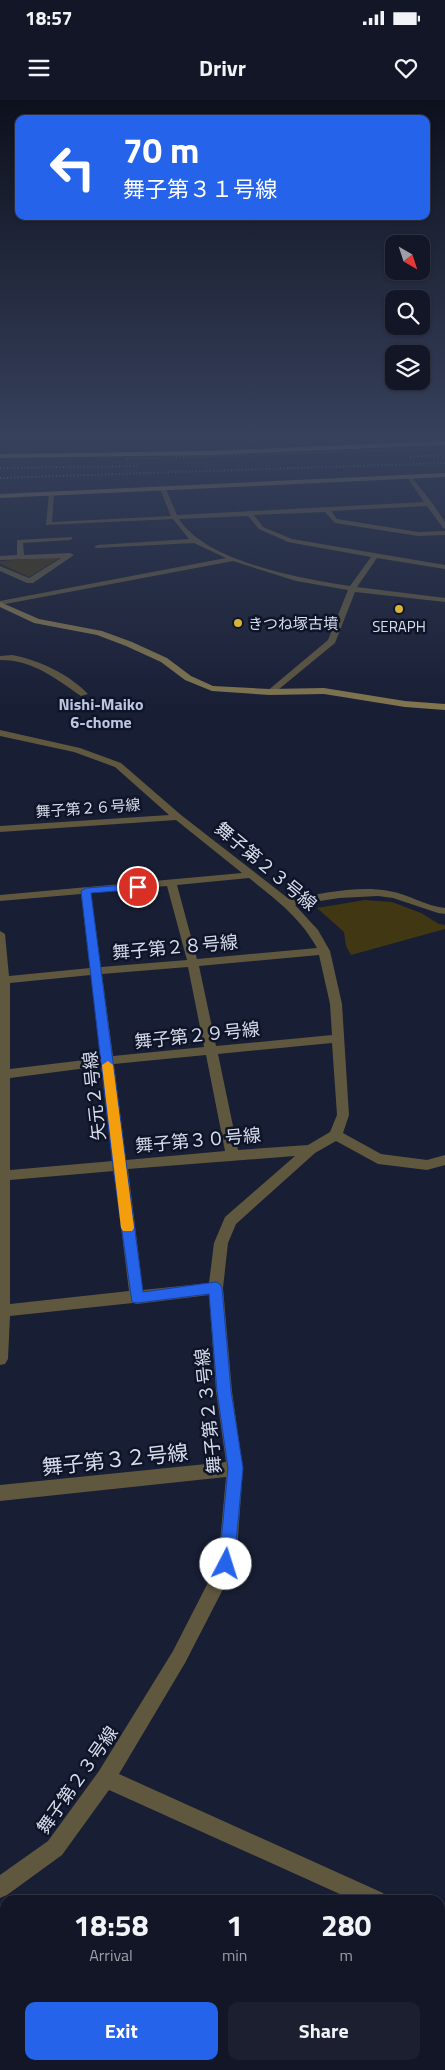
<!DOCTYPE html>
<html lang="en">
<head>
<meta charset="utf-8">
<style>
  body { margin:0; font-family:"Titillium Web","Noto Sans JP",sans-serif; background:#1b1f2f; color:#f1f3f6; height:100vh; display:flex; flex-direction:column; font-size:19px; white-space:nowrap }
  * { box-sizing:border-box; margin:0 }
  p { font-size:16px; color:#9c9fa7 }
  .icon { flex:none; width:28px; height:28px; fill:none; stroke:currentColor; stroke-width:2; stroke-linecap:round; stroke-linejoin:round }
  .map { position:relative; flex:1; overflow:hidden }
  .drawer { position:absolute; left:0px; top:1795px; width:445px; height:175px; display:flex; flex-direction:column; background:#121627; border-radius:15px 15px 0 0; box-shadow:0 1px 4px #0004,0 0 0 1px #313544 }
  .drawer>* { flex:none }
  .top-card { position:absolute; left:15px; top:15px; width:415px; height:105px; border-radius:10px; box-shadow:0 1px 4px #0004,0 0 0 1px #313544; background:#2563eb; color:#fff; overflow:hidden }
  .needle { width:32px; rotate:141deg }
  .fabs { position:absolute; left:385px; top:135px; display:grid; gap:10px }
  .fabs a { display:grid; place-items:center; width:45px; height:45px; border-radius:10px; background:#121627; box-shadow:0 1px 4px #0004,0 0 0 1px #313544; font-size:25px }
  .pin { position:absolute; display:grid; place-items:center; width:42px; height:42px; color:#fff; margin:-21px; border:2px solid #fff; border-radius:50%; box-shadow:0 1px 5px #0007 }
  .me { position:absolute; width:55px; margin:-28px; rotate:5deg; stroke-linejoin:round; filter:drop-shadow(0 0 4px #0008) }
  .turn { display:flex; align-items:center; gap:18px; height:105px; padding:0 25px; font-size:22px }
  .turn .icon { width:65px; height:65px; stroke-width:2.5 }
  .turn b { display:block; font-size:35px; line-height:42px }
  .eta { display:flex; justify-content:space-evenly; align-items:center; height:85px; text-align:center }
  .eta b { font-size:30px; font-weight:700; line-height:35px }
  .action { display:flex; gap:10px; margin-top:auto; padding:10px 25px }
  .action a { flex:1; height:58px; border-radius:10px; background:#2563eb; color:#fff; font-size:20px; font-weight:700; line-height:58px; text-align:center }
  .action a+a { background:#1b1f2f; color:#f1f3f6 }
  .status { display:flex; justify-content:space-between; align-items:center; height:35px; padding:0 25px; background:#121627; direction:ltr }
  .status svg { height:14px; fill:currentColor }
  header { display:flex; justify-content:space-between; align-items:center; height:65px; padding:0 25px; background:#121627; font-size:22px; font-weight:700 }
  .map>svg:first-child { display:block }
  .green { fill:#423713 }
  .lines { fill:none; stroke-linecap:round; stroke-linejoin:round }
  .street { fill:#5f573e; fill-rule:evenodd }
  .secondary { fill:#82764e; fill-rule:evenodd }
  .highway { fill:#b7a364; fill-rule:evenodd }
  .rail { stroke:#848a9c; stroke-width:2; stroke-dasharray:1 2.5; stroke-linecap:butt }
  .route { fill:#2563eb; stroke:#184099 }
  .slow { fill:#f59e0b }
  .poi-dot { fill:#d7b434; stroke:#0f1529; stroke-width:2 }
  .labels { text-anchor:middle; dominant-baseline:central; stroke-width:5; stroke-linejoin:round; paint-order:stroke }
  .far-poi-label { font-size:15px; fill:#d8ddec; stroke:#0f1529; text-anchor:start }
  .far-street-label { font-size:15px; fill:#d8ddec; stroke:#0f1529 }
  .far-neighbourhood-label { font-size:16px; font-weight:bold; fill:#bcc6e2; stroke:#0f1529 }
  .street-label { font-size:18px; fill:#d8ddec; stroke:#0f1529 }
  .near-street-label { font-size:21px; fill:#d8ddec; stroke:#0f1529 }
</style>
</head>
<body>
<div class="status"><b>18:57</b><svg viewBox="0 0 49 12"><path d="M0 12V9h3v3zM5 12V6h3v6zM10 12V3h3v9zM15 12V0h3v12zM26 1h20v11H26zM47 4h2v5h-2z"/></svg></div>
<header><svg class="icon" aria-label="menu" viewBox="0 0 24 24"><path d="M4 6h16M4 12h16M4 18h16"/></svg>Drivr<svg class="icon" aria-label="heart" viewBox="0 0 24 24"><path d="M12 20l-8-8c-3-5 5-10 8-4 3-6 11-1 8 4z"/></svg></header>
<div class="map">
<svg width="445" height="1970" viewBox="0 0 445 1970">
  <rect width="100%" height="100%" fill="#181e34"/>
  <!-- green -->
  <path class="green" d="M61,457l-32,20 -29,-13v-3z
    M365,800l27,2 29,11 18,11 6,1v4l-94,26 -5,-9 -2,-14 -27,-24z"/>
  <g class="lines">
    <!-- street -->
    <path class="street" d="M410,375l23,29 12,18v7l-2,-1 -16,-22 -96,5 6,8 81,13 27,-1v4l-27,1 -83,-13 -10,-11 -71,3 9,12 29,12 153,26v4l-68,-11 -20,29 88,11v4l-90,-10 -20,51 -62,51 -7,-2 62,-52 20,-50 -52,-9 -63,-20 -233,44v-4l226,-43 -32,-15 -98,5 -2,-1 4,-2 91,-6 -16,-20 -127,6 3,-32 5,1 -2,28 119,-6 -11,-27 3,-2 3,2 11,26 247,-13 -17,-25zM248,416l11,13 29,13 83,15 -21,29c-47,-7 -144,-24 -171,-67z
      M72,437v2l-2,1 -47,3 1,12 46,-2 4,2 -41,28h-6l-27,-12v-5l29,12 32,-20 -61,2v-4l17,-1v-15z
      M12,555c27,5 57,19 76,39l-7,2c-26,-18 -48,-36 -81,-36v-4z
      M0,630l80,18 41,15 60,52 108,84c33,-5 67,-14 100,-8 20,3 36,15 56,17v6l-7,-1 -45,-15 -15,-2 -39,2 -44,7 23,25 12,21 12,53 7,111 -6,18 38,21 46,6 18,-5v10l-18,5 -49,-6 -42,-23 -21,12 -79,71 -8,19 -5,45 9,103 11,78 -7,95 -51,99 -66,111 264,119 3,7h-33l-244,-110 -47,65 -55,40 -7,3v-23l48,-34 51,-70 74,-120 45,-88 8,-86 -226,24v-16l226,-23 -10,-71 -7,-96 -72,9 -4,-1 -123,13 -2,43 -3,5 -5,1v-434l5,3 4,42 81,-8 -9,-74 -81,7v-6l242,-22 -66,-53 -176,12v-6l169,-11 -54,-48 -41,-15 -74,-16zM249,778c26,21 52,40 68,70l-120,11 -20,-74zM167,786l20,74 -86,7 -10,-74zM319,855l11,49 2,31 -116,11 -17,-80zM188,867l16,80 -91,9 -11,-82zM91,875l10,83 -91,11v-86zM332,943l5,72 -7,17 -22,13 -70,5 -20,-96zM206,955l19,96 -99,9 -12,-96zM102,966l11,95 -103,9v-92zM295,1056l-70,61 -11,26 -5,40 -66,7 -15,-121zM114,1071l15,120 -119,13v-124z
      M440,1910l5,2v23l-5,-2z
      M440,1956l5,9 -1,5h-22l1,-5h17z"/>
    <!-- secondary -->
    <path class="secondary" d="M445,373v4l-445,21v-4z
      M0,502l39,17 63,12 30,11 35,16 24,18 22,10 57,3 54,-1 81,13 40,3v6l-40,-3 -81,-13 -54,1 -58,-4 -27,-11 -24,-18 -35,-16 -29,-11 -63,-12 -34,-16z"/>
    <!-- highway -->
    <path class="highway" d="M445,341v4l-236,10 -209,3v-4l209,-3z"/>
    <!-- rail -->
    <path class="rail" d="M410,357l35,-2
      M127,359l295,-10
      M0,368l140,-2
      M0,378l445,-15"/>
  </g>
  <!-- sky -->
  <linearGradient id="sky" x2="0" y2="1"><stop stop-color="#0d101d"/><stop offset="0.55" stop-color="#37415c"/><stop offset="1" stop-color="#37415c" stop-opacity="0"/></linearGradient>
  <rect width="445" height="613" fill="url(#sky)"/>
  <!-- route -->
  <path class="route" d="M138,784l4,3 -1,2 -50,4 52,399 73,-10 4,2 2,4 9,103 12,77 -9,96 -2,6 -6,2 -5,-2 -2,-6 9,-96 -11,-77 -8,-97 -72,9 -5,-1 -19,-135 -32,-276 5,-3z"/>
  <!-- slow -->
  <path class="slow" d="M108,961l5,4 21,163 -2,3h-9l-2,-3 -19,-163z"/>
  <!-- markers -->
  <g class="poi-dot">
    <circle cx="399" cy="509" r="5"/>
    <circle cx="238" cy="523" r="5"/>
  </g>
  <g class="labels">
    <!-- far-poi labels -->
    <g class="far-poi-label">
      <text x="248" y="523">きつね塚古墳</text>
      <text x="399" y="526" text-anchor="middle">SERAPH</text>
    </g>
    <!-- far-street labels -->
    <g class="far-street-label">
      <text transform="translate(88 708) rotate(-4)">舞子第２６号線</text>
    </g>
    <!-- far-neighbourhood labels -->
    <g class="far-neighbourhood-label">
      <text x="101" y="604">Nishi-Maiko<tspan x="101" dy="18">6-chome</tspan></text>
    </g>
    <!-- street labels -->
    <g class="street-label">
      <text transform="translate(266 766) rotate(40)">舞子第２３号線</text>
      <text transform="translate(175 847) rotate(-5)">舞子第２８号線</text>
      <text transform="translate(197 935) rotate(-6)">舞子第２９号線</text>
      <text transform="translate(94 996) rotate(-96)">矢元２号線</text>
      <text transform="translate(198 1040) rotate(-5)">舞子第３０号線</text>
      <text transform="translate(208 1311) rotate(-96)">舞子第２３号線</text>
      <text transform="translate(77 1680) rotate(-55)">舞子第２３号線</text>
    </g>
    <!-- near-street labels -->
    <g class="near-street-label">
      <text transform="translate(115 1359) rotate(-6)">舞子第３２号線</text>
    </g>
  </g>
</svg>
<div class="fabs">
<a><svg class="needle" viewBox="-14 -14 28 28"><path d="M0-13l5 13h-10z" fill="#e53935"/><path d="M0 13l5-13h-10z" fill="#9c9fa7"/></svg></a>
<a><svg class="icon" aria-label="search" viewBox="0 0 24 24"><circle cx="10" cy="10" r="6"/><path d="M15 15l6 6"/></svg></a>
<a><svg class="icon" aria-label="layers" viewBox="0 0 24 24"><path d="M12 4l9 5-9 5-9-5zM3 14l9 5 9-5"/></svg></a>
</div>
<div class="pin" style="left:138px;top:787px;background:#d93025"><svg class="icon" aria-label="arrive" viewBox="0 0 24 24"><path d="M6 21V4h12l-3 4 3 4H6"/></svg></div>
<svg class="me" style="left:226px;top:1464px" viewBox="-20 -20 40 40"><circle r="19" fill="#fff"/><path d="M0-13L10 11 0 6-10 11z" fill="#2563eb"/></svg>
<div class="top-card">
<div class="turn"><svg class="icon" aria-label="left" viewBox="0 0 24 24"><path d="M17 20v-9H6M10 6l-5 5 5 5"/></svg><div><b>70 m</b>舞子第３１号線</div></div>
</div>
<section class="drawer">
<div class="eta">
<div><b>18:58</b><p>Arrival</p></div>
<div><b>1</b><p>min</p></div>
<div><b>280</b><p>m</p></div>
</div>
<div class="action"><a>Exit</a><a>Share</a></div>
</section>
</div>
</body>
</html>
